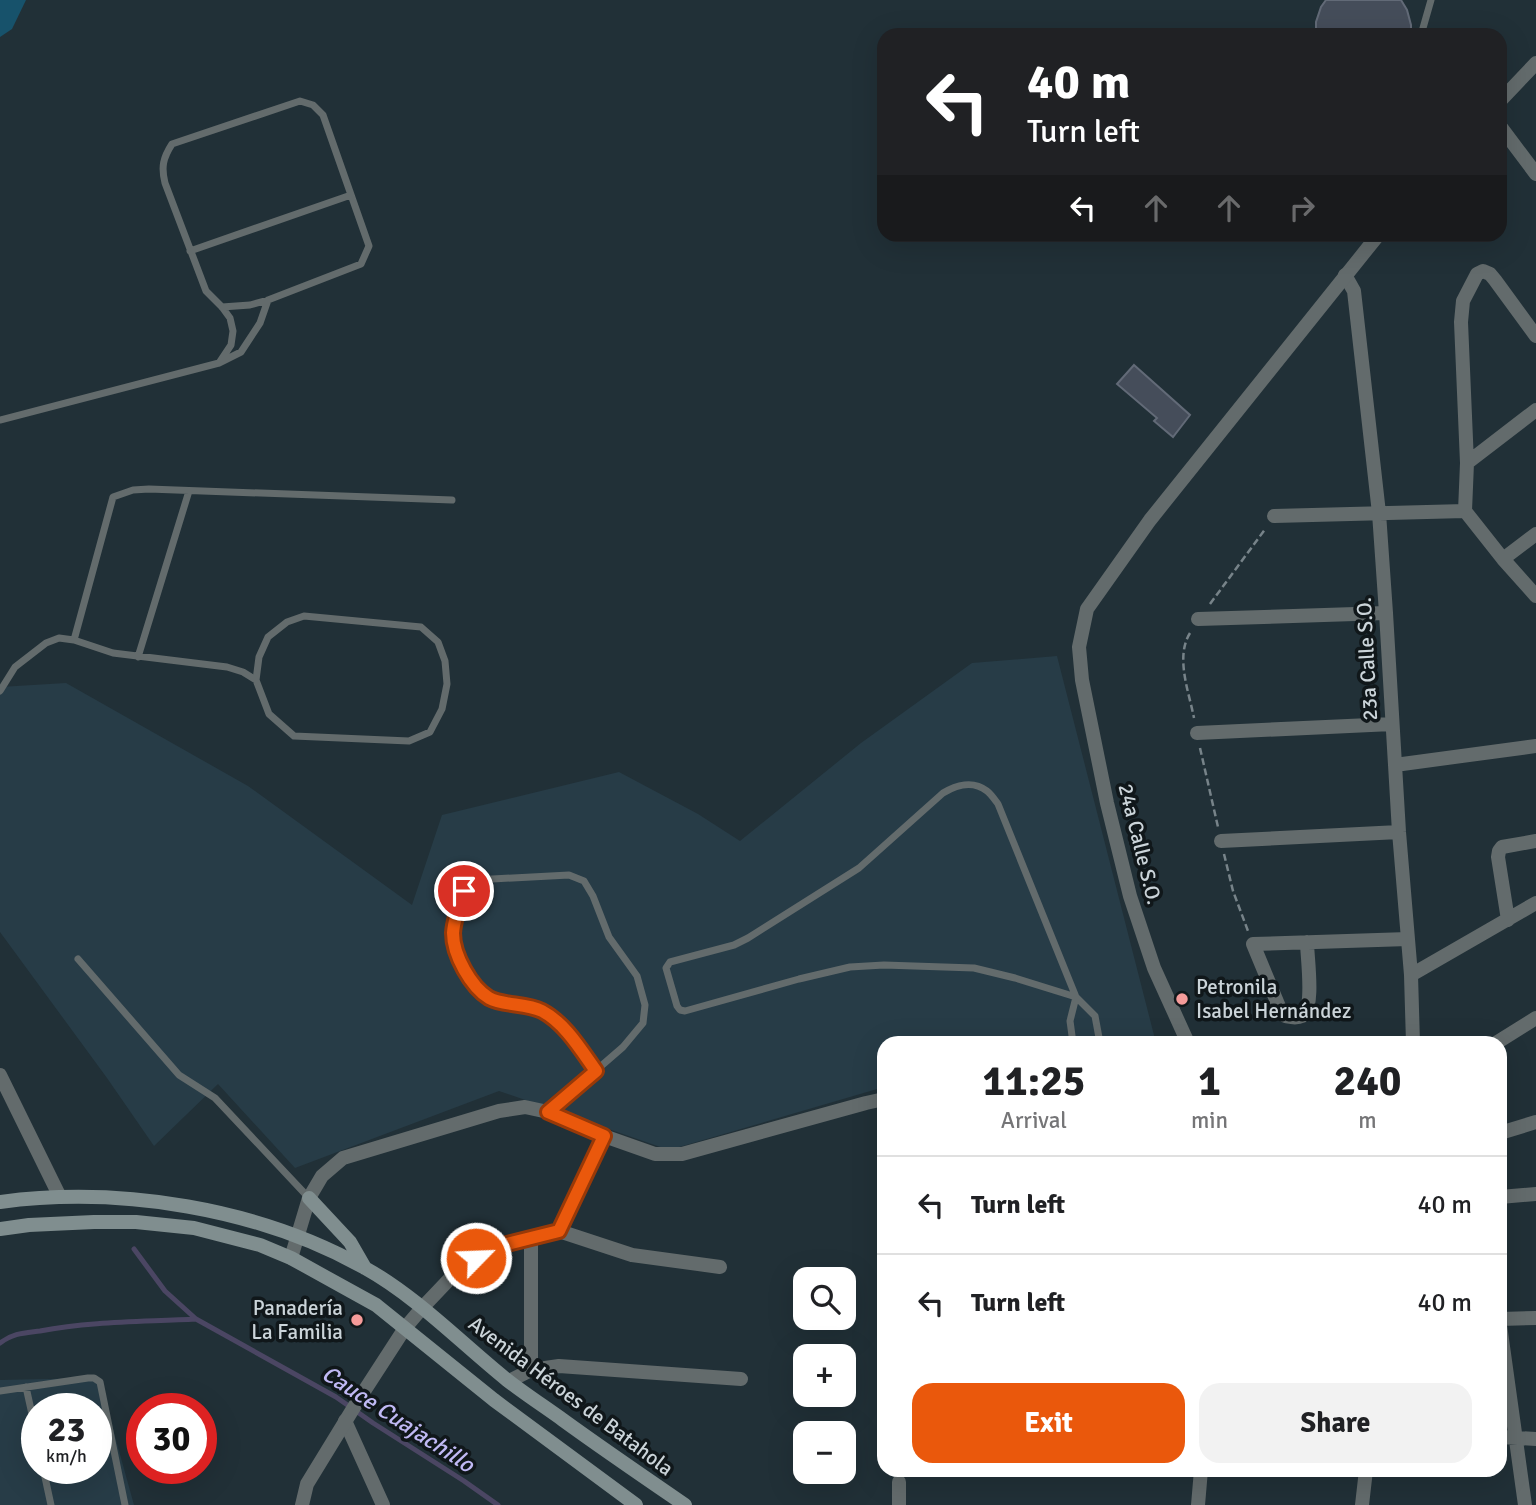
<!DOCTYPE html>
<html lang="en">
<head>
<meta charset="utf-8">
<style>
  body { margin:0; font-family:Signika,sans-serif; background:#f2f2f2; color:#202124; height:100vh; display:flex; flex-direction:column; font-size:26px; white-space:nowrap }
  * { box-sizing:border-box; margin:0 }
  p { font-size:23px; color:#757577 }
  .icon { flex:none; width:38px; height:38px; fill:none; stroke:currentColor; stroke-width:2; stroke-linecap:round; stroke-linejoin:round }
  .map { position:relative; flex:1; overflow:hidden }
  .panel { position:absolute; left:877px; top:1036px; width:630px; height:441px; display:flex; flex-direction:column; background:#fff; border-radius:21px; box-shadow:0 7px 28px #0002 }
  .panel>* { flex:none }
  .banner { position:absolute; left:877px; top:28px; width:630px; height:214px; border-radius:21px; box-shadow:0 7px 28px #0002; background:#202124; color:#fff; overflow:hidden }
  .fabs { position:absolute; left:793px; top:1267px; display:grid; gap:14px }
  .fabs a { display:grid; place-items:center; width:63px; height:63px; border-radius:14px; background:#fff; box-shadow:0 7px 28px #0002; font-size:35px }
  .speed { position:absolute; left:21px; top:1393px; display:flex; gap:14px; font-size:35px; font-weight:700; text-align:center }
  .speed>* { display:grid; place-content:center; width:91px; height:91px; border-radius:50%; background:#fff; box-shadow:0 7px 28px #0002; line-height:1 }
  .speed small { font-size:18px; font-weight:400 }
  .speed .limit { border:10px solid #d22; background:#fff; color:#111 }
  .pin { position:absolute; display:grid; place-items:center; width:60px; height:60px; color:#fff; margin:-30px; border:4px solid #fff; border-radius:50%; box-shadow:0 2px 7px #0007 }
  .me { position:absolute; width:77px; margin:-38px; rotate:66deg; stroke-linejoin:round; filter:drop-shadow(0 0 5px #0008) }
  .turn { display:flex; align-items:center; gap:24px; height:147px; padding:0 35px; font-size:32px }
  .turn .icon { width:91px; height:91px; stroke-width:2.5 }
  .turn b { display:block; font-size:49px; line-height:60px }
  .lanes { display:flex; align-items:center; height:66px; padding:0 35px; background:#0003; justify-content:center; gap:35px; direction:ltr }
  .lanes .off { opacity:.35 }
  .eta { display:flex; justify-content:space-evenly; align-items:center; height:119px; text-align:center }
  .eta b { font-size:42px; font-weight:700; line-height:49px }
  .cta { display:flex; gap:14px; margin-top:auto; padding:14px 35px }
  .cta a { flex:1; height:80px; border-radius:21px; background:#ea580c; color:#fff; font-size:28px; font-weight:700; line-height:80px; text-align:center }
  .cta a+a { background:#f2f2f2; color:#202124 }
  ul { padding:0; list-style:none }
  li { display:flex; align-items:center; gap:21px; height:98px; padding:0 35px; border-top:2px solid #e0e0e0 }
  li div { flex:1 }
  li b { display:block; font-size:26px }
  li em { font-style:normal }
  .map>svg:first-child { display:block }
  .built { fill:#273c47; fill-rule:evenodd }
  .green { fill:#17526b }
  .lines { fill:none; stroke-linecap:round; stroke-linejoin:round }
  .stream { stroke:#4b4663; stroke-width:5 }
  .building { fill:#454d5a; stroke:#626a77; stroke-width:2 }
  .path { stroke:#778389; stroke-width:2.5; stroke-dasharray:7 3.5; stroke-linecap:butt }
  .service { stroke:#636b6c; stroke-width:7 }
  .minor { stroke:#636b6c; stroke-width:14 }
  .tertiary { stroke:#636b6c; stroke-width:14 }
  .secondary { stroke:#808e8f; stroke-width:14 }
  .route-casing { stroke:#983908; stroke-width:18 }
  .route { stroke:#ea580c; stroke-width:12 }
  .poi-dot { fill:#f59b9a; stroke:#10171a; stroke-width:2.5 }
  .labels { text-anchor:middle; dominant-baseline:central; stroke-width:7; stroke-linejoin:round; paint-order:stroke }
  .street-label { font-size:21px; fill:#cbd4d9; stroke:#10171a }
  .poi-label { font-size:21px; fill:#cbd4d9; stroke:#10171a; text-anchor:start }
  .water-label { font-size:23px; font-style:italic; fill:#c0b9f4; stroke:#10171a }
</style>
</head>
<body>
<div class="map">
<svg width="1536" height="1505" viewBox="0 0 1536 1505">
  <rect width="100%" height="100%" fill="#213037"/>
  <!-- built -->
  <path class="built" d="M1057,656l99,387h-272v44l-215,63 -170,-59 -204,77 -77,-84 -64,62 -47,-68 -107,-146v-245l66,-4 182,103 164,119 30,-90 177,-43 79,42 42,27 121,-98 111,-80z
    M94,1378l6,4 34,123h-134v-125zM37,1409h59v59h-59z"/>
  <!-- green -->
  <path class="green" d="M0,0h26l-14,29 -12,8z"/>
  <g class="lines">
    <!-- stream -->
    <path class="stream" d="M134,1249l31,42 31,28 140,78 37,26 91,58 34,24
      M0,1343c13,-10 25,-10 40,-12 52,-10 104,-9 156,-12"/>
  </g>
  <!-- building -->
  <path class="building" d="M1326,0h75l6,10 4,15v10h-95v-13l5,-15z
    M1134,365l56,50 -17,22 -19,-16 3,-3 -40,-34z"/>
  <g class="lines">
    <!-- path -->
    <path class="path" d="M1210,604l56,-76
      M1190,633c-15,24 -1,59 4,85
      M1200,748l18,79
      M1224,854l9,37 15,40"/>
    <!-- service -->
    <path class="service" d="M1421,35l10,-35
      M190,251l161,-56
      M219,363l12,-18 2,-14 -3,-13 -8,-11 -16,-16 -41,-108c-4,-16 -2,-25 7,-39l128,-43 13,4 10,10 46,131 -8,18 -93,36 -18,5 -28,2
      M0,420l219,-57 22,-11 19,-29 8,-23
      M304,616l117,11 17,15 7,19 2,23 -5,25 -12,23 -21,9 -115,-5 -25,-22 -13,-34 3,-23 9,-20 19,-15z
      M74,640l39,-143 20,-7 16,-1 303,11
      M138,657l51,-166
      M0,691l15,-24 31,-24 13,-5 15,2 39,13 114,14 16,5 13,8
      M78,959l101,116 36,23 94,100
      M1073,1043l-3,-22 6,-24 -78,-193c-3,-4 -7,-10 -11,-13 -14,-11 -31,-6 -44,2l-84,75 -111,70 -14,7 -64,17 -4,6 11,38 3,4 5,1 114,-32 51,-12 34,-2 90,3 41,10 61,19 19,19 5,27
      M548,1112l75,-65 20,-24 2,-18 -8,-29 -28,-39 -16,-41 -9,-15 -15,-6 -95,5 -10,11 -8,22 -3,23 6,22 14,27 17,14 51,12 25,19 29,41
      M26,1387l11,50
      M0,1391l88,-13h6l6,4 25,123
      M43,1468l8,37"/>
    <!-- minor -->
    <path class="minor" d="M1500,126l36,48
      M1345,275l9,16 25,222 7,100 13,219 12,143 2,68
      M1467,463l69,-53
      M1465,511l2,-48 -6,-141 2,-21 14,-27 6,-3 7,3 5,6 41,56
      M1465,511l38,48 33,37
      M1274,516l191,-5
      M1503,559l33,-25
      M1198,619l188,-6
      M1197,733l195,-9
      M1395,765l141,-19
      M1221,841l178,-9
      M1508,920l-10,-63 1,-6 3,-4 34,-6
      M1307,942c0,15 8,66 -5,74 -6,3 -12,1 -17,0l-5,-7 -27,-65 155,-5
      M1411,975l125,-72
      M1496,1043l40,-25
      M0,1075l60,122
      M1500,1133l36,-11
      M1500,1197l36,-3
      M559,1231l45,-95
      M531,1237v133
      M422,1308l39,-41 30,-19 68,-17 73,24 88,12
      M1500,1319l36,-1
      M1500,1325l25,180
      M509,1381l22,-11 28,-4 182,13
      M345,1421l38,84
      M1500,1437l36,2
      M899,1505v-23
      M1362,1505l4,-35"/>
    <!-- tertiary -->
    <path class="tertiary" d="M1500,101l36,-38
      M1188,1043l-34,-75 -24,-72 -23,-93 -25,-123 -3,-33 8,-38 63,-89 229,-286
      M291,1258l18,-60 13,-22 21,-18 156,-47 26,-4 23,5 56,24 51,18h27l184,-51 18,-4
      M302,1505l5,-21 52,-85 46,-71 17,-20
      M1198,1505l3,-35"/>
    <!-- secondary -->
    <path class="secondary" d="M309,1198l41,44 15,26
      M0,1202c121,-16 258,6 365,66 52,29 96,75 142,112 18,14 38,27 56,40 40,29 81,57 122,85
      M0,1229l29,-4 65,-3h42l58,6 66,17 31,13 85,47 118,95 142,105"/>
  </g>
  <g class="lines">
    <!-- route casing -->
    <g class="route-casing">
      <path id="route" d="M464,891c-5,14 -10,28 -11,42 0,22 18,54 36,65 15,8 37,5 53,13 23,12 39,39 54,60l-48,41 56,24 -45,95 -68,17 -15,10"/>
    </g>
    <!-- route -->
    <use href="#route" class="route"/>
  </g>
  <!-- markers -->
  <g class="poi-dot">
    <circle cx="1182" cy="999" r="7"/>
    <circle cx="357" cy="1320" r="7"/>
  </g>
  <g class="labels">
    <!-- street labels -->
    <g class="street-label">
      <text transform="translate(1367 659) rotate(-93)">23a Calle S.O.</text>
      <text transform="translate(1140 844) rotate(76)">24a Calle S.O.</text>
      <text transform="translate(571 1396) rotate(37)">Avenida Héroes de Batahola</text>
    </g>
    <!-- poi labels -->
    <g class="poi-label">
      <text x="1196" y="987">Petronila<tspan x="1196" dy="24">Isabel Hernández</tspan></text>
      <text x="343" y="1308" text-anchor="end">Panadería<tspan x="343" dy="24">La Familia</tspan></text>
    </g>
    <!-- water labels -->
    <g class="water-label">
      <text transform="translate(398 1419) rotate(33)">Cauce Cuajachillo</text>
    </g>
  </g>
</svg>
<div class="fabs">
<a><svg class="icon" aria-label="search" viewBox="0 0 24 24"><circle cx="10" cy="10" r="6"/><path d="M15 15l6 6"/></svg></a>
<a>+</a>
<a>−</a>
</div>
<div class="speed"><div>23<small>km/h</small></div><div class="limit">30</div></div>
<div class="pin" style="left:464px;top:891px;background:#d93025"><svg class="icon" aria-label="arrive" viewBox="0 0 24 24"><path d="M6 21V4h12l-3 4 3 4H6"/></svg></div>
<svg class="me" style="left:476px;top:1258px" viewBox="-20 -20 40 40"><circle r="17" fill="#ea580c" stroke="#fff" stroke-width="3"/><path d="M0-11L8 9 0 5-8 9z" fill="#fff"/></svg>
<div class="banner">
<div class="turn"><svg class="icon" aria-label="left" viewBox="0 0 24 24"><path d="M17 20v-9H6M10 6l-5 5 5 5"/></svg><div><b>40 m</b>Turn left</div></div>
<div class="lanes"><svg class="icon" aria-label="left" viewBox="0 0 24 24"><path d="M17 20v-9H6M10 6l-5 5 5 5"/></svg><svg class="icon off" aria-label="ahead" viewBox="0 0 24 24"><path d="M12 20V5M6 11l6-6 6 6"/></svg><svg class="icon off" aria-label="ahead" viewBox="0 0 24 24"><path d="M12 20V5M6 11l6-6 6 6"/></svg><svg class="icon off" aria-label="right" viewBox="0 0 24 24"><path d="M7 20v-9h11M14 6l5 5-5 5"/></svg></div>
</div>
<section class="panel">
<div class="eta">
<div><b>11:25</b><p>Arrival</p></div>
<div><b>1</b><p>min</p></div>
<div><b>240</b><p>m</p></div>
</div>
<ul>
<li><svg class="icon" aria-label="left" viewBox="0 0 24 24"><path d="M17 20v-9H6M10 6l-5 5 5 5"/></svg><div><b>Turn left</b></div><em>40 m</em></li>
<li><svg class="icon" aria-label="left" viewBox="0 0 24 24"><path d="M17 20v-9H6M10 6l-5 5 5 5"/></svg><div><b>Turn left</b></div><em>40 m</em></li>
</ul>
<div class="cta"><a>Exit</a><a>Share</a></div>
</section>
</div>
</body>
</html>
